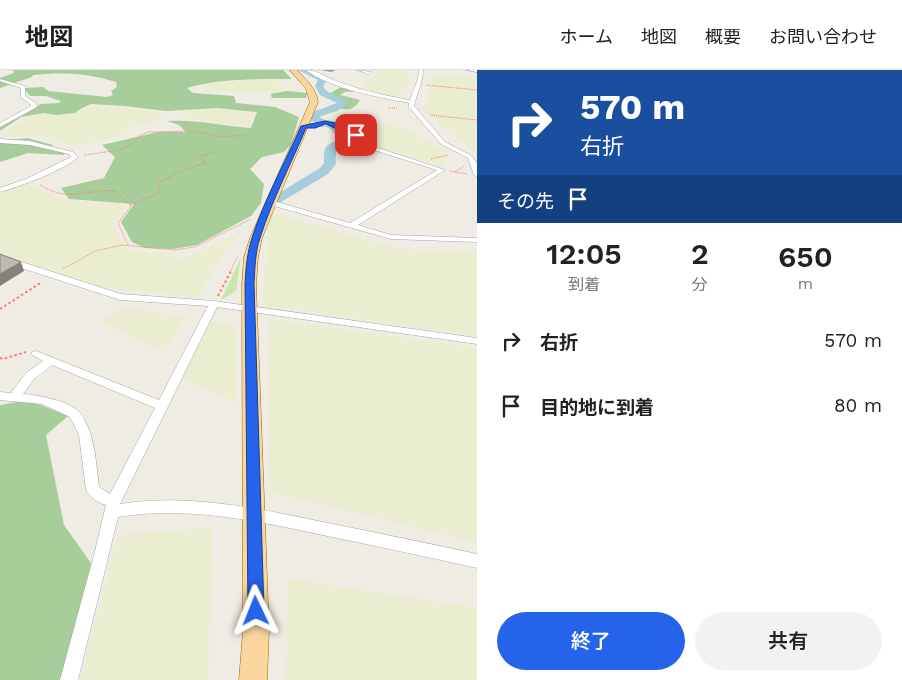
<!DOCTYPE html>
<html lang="ja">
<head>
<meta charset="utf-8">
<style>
  body { margin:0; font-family:"Work Sans","Noto Sans JP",sans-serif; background:#f2f2f2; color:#222; height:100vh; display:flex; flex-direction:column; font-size:19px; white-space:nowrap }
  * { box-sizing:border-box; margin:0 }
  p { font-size:16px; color:#767676 }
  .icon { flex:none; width:28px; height:28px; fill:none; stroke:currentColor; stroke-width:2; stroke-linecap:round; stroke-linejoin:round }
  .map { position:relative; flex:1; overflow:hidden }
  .details { display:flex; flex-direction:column; background:#fff; width:425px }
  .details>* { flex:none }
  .banner { background:#1a4fa0; color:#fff; overflow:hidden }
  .pin { position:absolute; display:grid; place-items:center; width:42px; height:42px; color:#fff; margin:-21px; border-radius:10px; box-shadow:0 2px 8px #0006 }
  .me { position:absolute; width:55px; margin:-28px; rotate:358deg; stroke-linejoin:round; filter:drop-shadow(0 0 4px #0008) }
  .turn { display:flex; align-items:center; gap:18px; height:105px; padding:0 20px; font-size:22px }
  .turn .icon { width:65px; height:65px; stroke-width:2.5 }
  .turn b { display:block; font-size:35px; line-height:42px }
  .then { display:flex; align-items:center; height:48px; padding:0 20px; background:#0003; gap:10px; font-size:19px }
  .eta { display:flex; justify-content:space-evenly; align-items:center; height:85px; text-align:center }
  .eta b { font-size:30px; font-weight:600; line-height:35px }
  .cta { display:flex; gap:10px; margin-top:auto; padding:10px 20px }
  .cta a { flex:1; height:58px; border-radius:30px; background:#2563eb; color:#fff; font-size:20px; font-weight:600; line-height:58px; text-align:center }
  .cta a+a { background:#f2f2f2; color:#222 }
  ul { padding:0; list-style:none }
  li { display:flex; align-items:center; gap:15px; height:65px; padding:0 20px }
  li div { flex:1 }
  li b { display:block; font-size:19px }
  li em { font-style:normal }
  header { display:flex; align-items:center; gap:30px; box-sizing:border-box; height:70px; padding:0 25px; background:#fff; border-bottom:1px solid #e0e0e0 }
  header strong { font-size:24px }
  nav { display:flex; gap:28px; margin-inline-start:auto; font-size:18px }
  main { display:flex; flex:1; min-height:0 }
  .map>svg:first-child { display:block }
  .farmland { fill:#eaedd0 }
  .grass { fill:#c6e8ab }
  .forest { fill:#a6cd9a }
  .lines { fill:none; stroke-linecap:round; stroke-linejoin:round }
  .river { fill:#a5cddc; fill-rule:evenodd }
  .street-casing { stroke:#a5a5a5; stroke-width:1 }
  .primary-casing { stroke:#956b03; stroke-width:1 }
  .path-far1 { stroke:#f7816d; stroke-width:1; stroke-dasharray:1 1; stroke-linecap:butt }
  .path { stroke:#f7816d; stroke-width:2; stroke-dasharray:2.5 2.5; stroke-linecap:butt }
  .street { fill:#fff; fill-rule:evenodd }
  .primary { fill:#fad69e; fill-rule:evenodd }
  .wall { fill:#a49e98 }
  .shaded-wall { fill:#86817c }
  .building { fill:#bfb8b1; stroke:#86817c }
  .route { fill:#2563eb; stroke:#184099 }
</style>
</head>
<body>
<header>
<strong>地図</strong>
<nav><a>ホーム</a><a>地図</a><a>概要</a><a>お問い合わせ</a></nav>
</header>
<main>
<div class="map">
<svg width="477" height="610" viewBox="0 0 477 610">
  <rect width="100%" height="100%" fill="#efece4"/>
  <!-- farmland -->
  <path class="farmland" d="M380,0h30l-3,2 3,12 -14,14 -9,-1 -25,-10z
    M433,5l44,4v80l-12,-15 -42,-33z
    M249,10l28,1 9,8 -30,4 -52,-1v-8z
    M89,36l38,2 35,4 -4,9 -29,6 -5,8 -21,6 -31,4 -30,-10 -30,2 -11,-3 31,-18z
    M215,36l39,7 -5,14 -64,-9 -9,-9z
    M336,40l71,20 41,23 -5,14 -63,-19 -30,-21 -24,-8z
    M27,112l37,18 63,5 -12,16 2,10 12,19 35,4 17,6 62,-29 -17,18 -29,49 -109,-13 -88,-30v-64z
    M270,142l128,37 79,3v84l-215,-31z
    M120,237l66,10 -22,36 -62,-31z
    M269,249l208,29v194l-207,-50z
    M211,251l26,3 -1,78 -54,-24z
    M212,458l-4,152h-127l36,-145z
    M288,509l189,29v72h-191z"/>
  <!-- grass -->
  <path class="grass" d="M241,187l-5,34 -15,9z"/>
  <!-- forest -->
  <path class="forest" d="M13,0h270l9,9c-34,0 -73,-1 -105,9l6,5 41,3 2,7 39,4 24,10 -8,27 -7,8 -22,5 -12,12 14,15 -3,19 -10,13 -54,29 -24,4 -28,-1 -13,-6 -11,-20 13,-18 -65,-5 -8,-11 43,-10 11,-21 -13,-12 56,-13h28l-7,-7 -12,-4c28,-2 56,5 84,7l6,-16 -39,-4 -52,3 -42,-5 -33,-2 -11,5 -5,4 -19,2 -12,-2 -23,4 -21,14v-4l37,-20 3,-3 19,-1 2,-2 -15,-5h-16l-6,-8 19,-1 5,4 59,6 6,-2 -2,-4 6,-4 -1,-5c-28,-9 -54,-10 -83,-7l-1,2 -32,11v-10l14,-5z
    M343,16l7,1 -3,3 8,2h-10l-5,3 20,5c-6,9 -10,11 -21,8l6,-5 -1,-3 -17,-5z
    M287,21l20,2 -1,5h-35l1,-2 -2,-2z
    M27,68l26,7 -3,3 14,4v3l-36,-2 -28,9v-21z
    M28,330l40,16 -22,19 18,90 29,41 -33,114h-60v-275z"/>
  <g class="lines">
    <!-- river -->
    <path class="river" d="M298,0c10,0 22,1 29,10l-4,6c5,10 18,9 25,17l-11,8 -16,5 -1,2 17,6 6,6 13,4 2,2c-14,15 -24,2 -22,28l-8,10 -52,31 -7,-4 2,-3 49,-30 4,-5c-1,-21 4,-17 19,-26l-8,-3 -6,-6 -20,-8 4,-8 24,-9 -17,-8 -5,-9 3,-6z"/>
    <!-- street casing -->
    <g class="street-casing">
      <path id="street" d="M306,0c11,0 25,10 36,13 22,8 45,13 68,17 3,-11 9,-19 9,-30h4c0,12 -6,23 -9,36l31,36 27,14 5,8v13l-3,-2 -6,-17 -27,-14 -32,-37v-4c-30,-6 -79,-14 -103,-33z
        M357,0l14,2 -3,3 -2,-2z
        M466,0h11v2z
        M0,9l25,7v10l11,7 1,4 -37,20v-4l31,-17v-1l-10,-8v-9l-21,-7z
        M329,51l10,3 18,10 3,8 85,28 -87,55 33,10 86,3v4l-86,-3 -124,-35 -1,-2 4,-2 80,23 87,-53 -82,-26 -3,-8 -21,-11 -24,3 -6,-2z
        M0,69l30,2 43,11 5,5c-15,14 -57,29 -78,35v-4l26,-9 45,-22 -2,-3 -39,-9 -30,-2z
        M0,185l121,39 93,7 263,37v6l-260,-37 -97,197c70,-11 139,5 208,19 49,10 99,20 149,31v14c-48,-11 -97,-21 -145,-31 -71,-15 -142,-32 -214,-20l-40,163h-18l35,-129 11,-46c-8,-2 -16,-8 -20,-15l-7,-55 -9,-18 -28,-13 -42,-4v-8l11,1 15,-20 17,-12 -12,-7 1,-2 4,-1 123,49 49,-94 -88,-6 -120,-39zM52,295l103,43 -45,86 -11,-7c-3,-24 -4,-54 -19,-74 -8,-12 -44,-18 -57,-19l11,-15z"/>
    </g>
    <!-- primary casing -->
    <g class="primary-casing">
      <path id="primary" d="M290,0h7c9,10 19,18 21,32l-56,136 -4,19 -2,27 13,347 -2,49h-28l4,-49 -1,-347 2,-27 6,-19 60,-136 -4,-13z"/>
    </g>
    <!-- path-far1 -->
    <path class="path-far1" d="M426,15l51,5
      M388,38h10
      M430,45l47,5
      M84,85l36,-5 12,-6 7,-8 9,-4 45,-1 30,6 23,-2
      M431,89l17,-4
      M450,101l17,3
      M455,102l10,-7
      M40,115c32,19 45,3 76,6l15,15 -13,17 10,22
      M130,135l29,-12 -1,-9 22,-13 26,-8 -6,-7 17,-4
      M63,199l32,-18 27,-6 53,5 20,-3 56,-28
      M230,202l8,-16"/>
    <!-- path -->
    <path class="path" d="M218,226l13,-25
      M0,239l42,-27
      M0,288l3,1 23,-7"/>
    <!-- street -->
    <use href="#street" class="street"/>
    <!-- primary -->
    <use href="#primary" class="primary"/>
  </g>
  <!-- wall -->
  <path class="wall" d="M321,0h15l-5,2z"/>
  <!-- shaded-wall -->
  <path class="shaded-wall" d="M21,192l3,9 -24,15v-12z"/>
  <!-- building -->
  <path class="building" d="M0,184l21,8 -21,12z"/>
  <!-- route -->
  <path class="route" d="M325,51l11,2 22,12 -5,2 -27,-13 -11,4h-9c-15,36 -34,72 -46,110 -5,15 -5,30 -6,46l10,327 -2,6 -6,2 -6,-2 -2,-6 -3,-327c1,-16 2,-31 7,-46 12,-38 33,-75 49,-112z"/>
</svg>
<div class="pin" style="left:356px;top:65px;background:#d93025"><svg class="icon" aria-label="arrive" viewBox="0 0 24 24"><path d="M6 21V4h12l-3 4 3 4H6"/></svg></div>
<svg class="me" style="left:256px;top:541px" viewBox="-20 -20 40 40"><path d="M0-17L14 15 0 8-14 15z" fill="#2563eb" stroke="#fff" stroke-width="4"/></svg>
</div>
<section class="details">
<div class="banner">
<div class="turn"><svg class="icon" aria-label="right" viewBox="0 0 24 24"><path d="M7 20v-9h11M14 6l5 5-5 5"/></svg><div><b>570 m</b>右折</div></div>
<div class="then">その先<svg class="icon" aria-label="arrive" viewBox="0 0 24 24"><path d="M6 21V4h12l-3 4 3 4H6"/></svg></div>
</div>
<div class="eta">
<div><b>12:05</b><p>到着</p></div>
<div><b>2</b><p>分</p></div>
<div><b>650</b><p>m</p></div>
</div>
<ul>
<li><svg class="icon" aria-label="right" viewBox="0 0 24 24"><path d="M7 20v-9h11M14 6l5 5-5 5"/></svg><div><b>右折</b></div><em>570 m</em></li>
<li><svg class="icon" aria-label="arrive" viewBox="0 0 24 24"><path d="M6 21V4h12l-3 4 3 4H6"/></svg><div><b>目的地に到着</b></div><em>80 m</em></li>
</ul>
<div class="cta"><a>終了</a><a>共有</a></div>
</section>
</main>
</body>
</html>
